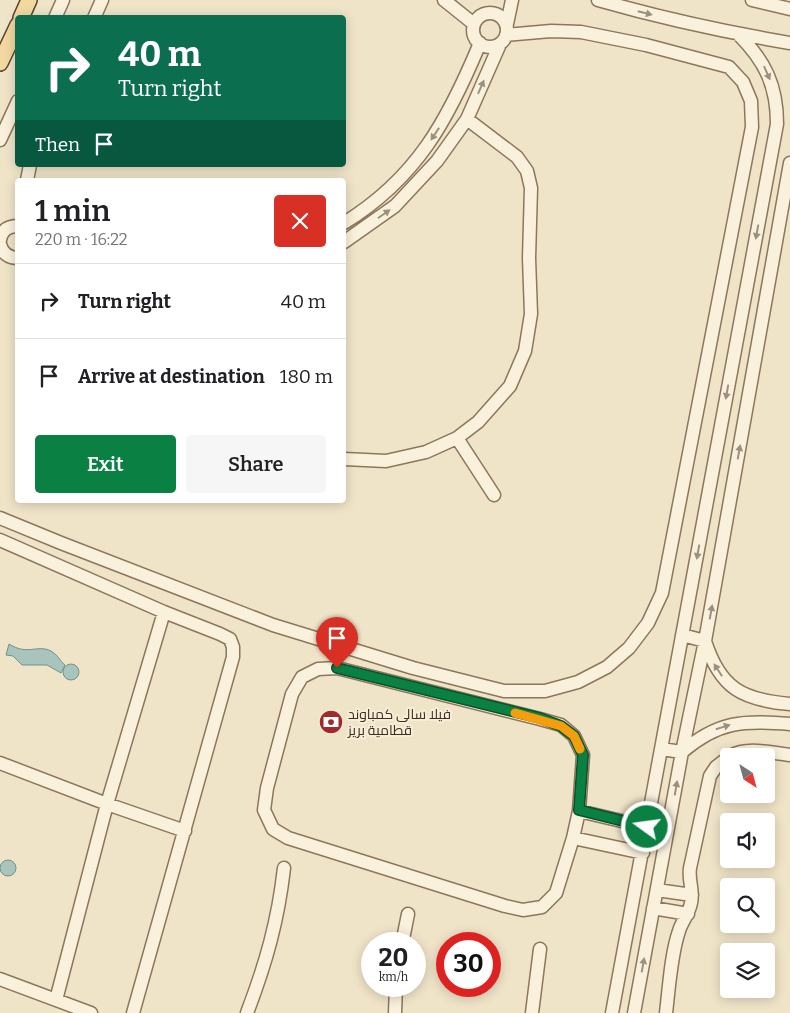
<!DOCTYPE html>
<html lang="en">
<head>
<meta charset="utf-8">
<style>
  body { margin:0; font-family:Bitter,Cairo,serif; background:#f6f6f6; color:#202124; height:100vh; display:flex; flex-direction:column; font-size:19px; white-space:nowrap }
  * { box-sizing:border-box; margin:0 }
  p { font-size:16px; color:#757577 }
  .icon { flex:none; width:28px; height:28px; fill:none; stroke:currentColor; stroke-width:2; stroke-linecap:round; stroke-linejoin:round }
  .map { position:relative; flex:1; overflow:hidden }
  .side { position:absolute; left:15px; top:178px; width:331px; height:325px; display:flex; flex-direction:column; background:#fff; border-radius:5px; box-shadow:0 2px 12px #0003 }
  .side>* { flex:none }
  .guide { position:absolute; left:15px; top:15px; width:331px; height:152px; border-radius:5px; box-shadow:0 2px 12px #0003; background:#0b6e4f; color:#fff; overflow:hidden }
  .needle { width:32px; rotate:144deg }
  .tools { position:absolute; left:720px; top:748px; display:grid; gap:10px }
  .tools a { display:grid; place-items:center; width:55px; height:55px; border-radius:5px; background:#fff; box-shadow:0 2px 12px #0003; font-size:25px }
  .speed { position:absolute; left:361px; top:932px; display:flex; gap:10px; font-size:25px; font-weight:700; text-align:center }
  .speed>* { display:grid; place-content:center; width:65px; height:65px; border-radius:50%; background:#fff; box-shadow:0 2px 12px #0003; line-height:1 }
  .speed small { font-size:12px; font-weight:400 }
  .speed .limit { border:8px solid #d22; background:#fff; color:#111 }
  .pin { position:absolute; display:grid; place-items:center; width:42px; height:42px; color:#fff; margin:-51px -21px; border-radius:50% 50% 50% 0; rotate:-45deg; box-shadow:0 0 5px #0007 }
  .pin .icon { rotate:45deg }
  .me { position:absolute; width:55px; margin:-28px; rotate:284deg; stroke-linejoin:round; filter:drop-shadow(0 0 4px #0008) }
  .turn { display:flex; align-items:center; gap:18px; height:105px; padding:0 20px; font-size:22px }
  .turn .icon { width:65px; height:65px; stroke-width:2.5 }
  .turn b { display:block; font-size:35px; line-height:42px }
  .then { display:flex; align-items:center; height:48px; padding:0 20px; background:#0003; gap:10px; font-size:19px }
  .round { display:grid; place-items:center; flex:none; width:52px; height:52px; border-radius:5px; background:#f6f6f6 }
  .head { display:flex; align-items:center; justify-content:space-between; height:85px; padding:0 20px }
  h1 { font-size:30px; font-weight:600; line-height:38px }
  .primary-button { display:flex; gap:10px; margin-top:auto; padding:10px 20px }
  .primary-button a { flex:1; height:58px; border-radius:5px; background:#0b8043; color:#fff; font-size:20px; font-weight:600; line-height:58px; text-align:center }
  .primary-button a+a { background:#f6f6f6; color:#202124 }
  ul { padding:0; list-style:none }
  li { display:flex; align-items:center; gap:15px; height:75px; padding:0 20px; border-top:1px solid #e0e0e0 }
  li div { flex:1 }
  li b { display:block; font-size:19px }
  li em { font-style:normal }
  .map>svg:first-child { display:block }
  .water { fill:#a9c4bc; stroke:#6f938a }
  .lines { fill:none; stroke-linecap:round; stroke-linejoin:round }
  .minor-casing { stroke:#8d765c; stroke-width:15 }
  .major-casing { stroke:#5b4430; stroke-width:18 }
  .minor { stroke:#faf1dc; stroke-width:12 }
  .major { stroke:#f3d9a0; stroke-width:15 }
  .oneway { fill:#9c907e }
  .route-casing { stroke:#07532c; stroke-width:12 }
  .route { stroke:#0b8043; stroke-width:9 }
  .slow { stroke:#f59e0b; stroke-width:9 }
  .labels { text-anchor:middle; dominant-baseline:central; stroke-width:4; stroke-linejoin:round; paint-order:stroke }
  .poi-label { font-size:14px; fill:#3d2e20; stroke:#f7eed8; text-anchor:start }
</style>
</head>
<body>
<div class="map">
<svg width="790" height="1013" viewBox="0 0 790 1013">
  <rect width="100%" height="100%" fill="#f0e4c8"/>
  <!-- water -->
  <path class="water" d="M9,644c19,12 28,0 42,7 7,4 9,10 14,14l-4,8 -14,-8h-25l-9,-9 -7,-1z
    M63 672a8 8 0 1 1 16 0a8 8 0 1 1-16 0Z
    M0 868a8 8 0 1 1 16 0a8 8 0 1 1-16 0Z"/>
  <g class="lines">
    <!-- minor casing -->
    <g class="minor-casing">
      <path id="minor" d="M444,0l30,24
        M598,0c63,18 127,32 192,43
        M752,0l38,9
        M473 30a17 17 0 1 1 34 0a17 17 0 1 1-34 0Z
        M55,18l8,-18
        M94,18l8,-18
        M507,24l5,-24
        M0,140l18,-39
        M27,180l3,-15
        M344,223c73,-45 104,-103 136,-180
        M0,240c2,-10 8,-14 18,-14
        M344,242l51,-36 42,-45 30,-42 33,-75
        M0,244c2,9 8,14 18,14
        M457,438l37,57
        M344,459l42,2 40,-9 31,-14 21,-16 32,-36 15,-35 6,-37 -2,-56 2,-70 -4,-17 -10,-14 -50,-38
        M0,518l61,25 212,82 140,43 91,23h41l33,-9 29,-15 22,-19 19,-25 14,-30 90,-466 -1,-26 -8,-19 -14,-15 -83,-22 -65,-13 -30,-1 -45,4
        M0,540l164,72 56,22 10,5 3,8v10l-100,356
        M682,635l23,6c15,47 37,59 85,63
        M337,668l203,51 21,6 13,11 9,19 -4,56 -6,27 -17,55 -14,14 -19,3 -18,-4 -217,-68 -15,-9 -9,-19 3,-22 25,-94 10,-17 16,-8z
        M661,749l21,3c36,-31 62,-32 108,-28
        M730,756c18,-10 41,-3 60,-1
        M0,763l107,41 78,27
        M579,811l68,16
        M573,838l70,15
        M657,890l35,5
        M653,908l35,6
        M402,944l6,-30
        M0,979l91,34
        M56,1000l51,-196 57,-192
        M247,1013c19,-50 31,-92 37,-145
        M395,1013l1,-27
        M532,1013l8,-64
        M612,1013l165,-889c0,-39 -12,-63 -39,-90
        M634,1013l48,-261 23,-111 85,-478
        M666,1013c3,-25 5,-59 13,-82 3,-10 10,-17 12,-28 3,-12 -3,-23 -1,-35l20,-92 6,-9 13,-10"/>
    </g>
    <!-- major casing -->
    <g class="major-casing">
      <path id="major" d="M21,18l8,-18
        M0,63l18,-38"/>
    </g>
    <!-- minor -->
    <use href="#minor" class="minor"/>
    <!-- major -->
    <use href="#major" class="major"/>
  </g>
  <!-- one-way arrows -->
  <defs><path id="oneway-solid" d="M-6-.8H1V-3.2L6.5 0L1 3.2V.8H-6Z" transform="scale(1.25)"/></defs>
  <g class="oneway">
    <use href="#oneway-solid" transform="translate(645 13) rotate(14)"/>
    <use href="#oneway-solid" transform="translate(767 73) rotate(66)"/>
    <use href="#oneway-solid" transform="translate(481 87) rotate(-66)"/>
    <use href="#oneway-solid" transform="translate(435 134) rotate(123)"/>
    <use href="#oneway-solid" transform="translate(384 214) rotate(-35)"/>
    <use href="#oneway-solid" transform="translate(757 232) rotate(100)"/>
    <use href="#oneway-solid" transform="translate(727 392) rotate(100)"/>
    <use href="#oneway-solid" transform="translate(739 452) rotate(-80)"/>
    <use href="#oneway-solid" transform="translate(698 552) rotate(100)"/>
    <use href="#oneway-solid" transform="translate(711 612) rotate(-80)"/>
    <use href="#oneway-solid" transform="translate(718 670) rotate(-123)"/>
    <use href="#oneway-solid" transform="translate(723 727) rotate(-17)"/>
    <use href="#oneway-solid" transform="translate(676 788) rotate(-80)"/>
    <use href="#oneway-solid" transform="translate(643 965) rotate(-80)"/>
  </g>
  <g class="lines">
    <!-- route casing -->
    <g class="route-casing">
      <path id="route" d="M337,668l203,50 21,8 13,10 9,19 -4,55 68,17"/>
    </g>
    <!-- route -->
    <use href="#route" class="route"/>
    <!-- slow -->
    <path class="slow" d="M515,713l46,13 13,10 6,13"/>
  </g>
  <!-- icons -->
  <defs>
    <g id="bank-disc" transform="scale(1.25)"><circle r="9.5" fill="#9e2a2b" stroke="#f7eed8"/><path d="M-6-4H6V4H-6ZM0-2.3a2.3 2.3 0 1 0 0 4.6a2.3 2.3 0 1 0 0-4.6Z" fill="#fff"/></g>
  </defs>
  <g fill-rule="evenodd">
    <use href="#bank-disc" x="331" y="722"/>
  </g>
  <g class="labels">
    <!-- poi labels -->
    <g class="poi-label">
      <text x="348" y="714">فيلا سالى كمباوند<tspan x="348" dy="16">قطامية بريز</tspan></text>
    </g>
  </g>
</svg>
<div class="tools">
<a><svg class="needle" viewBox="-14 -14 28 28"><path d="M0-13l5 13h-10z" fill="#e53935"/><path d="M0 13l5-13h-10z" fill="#757577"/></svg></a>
<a><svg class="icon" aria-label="sound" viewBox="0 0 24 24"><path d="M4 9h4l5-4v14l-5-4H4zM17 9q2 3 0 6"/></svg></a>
<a><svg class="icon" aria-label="search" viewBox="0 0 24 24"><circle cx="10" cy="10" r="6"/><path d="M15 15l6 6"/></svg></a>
<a><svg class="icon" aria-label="layers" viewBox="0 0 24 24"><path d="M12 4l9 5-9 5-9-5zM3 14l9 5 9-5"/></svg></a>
</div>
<div class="speed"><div>20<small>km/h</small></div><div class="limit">30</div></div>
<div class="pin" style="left:337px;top:668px;background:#d93025"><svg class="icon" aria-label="arrive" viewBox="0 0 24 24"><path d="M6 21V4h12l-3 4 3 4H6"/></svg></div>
<svg class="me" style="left:647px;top:827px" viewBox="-20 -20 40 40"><circle r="17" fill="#0b8043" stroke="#fff" stroke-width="3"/><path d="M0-11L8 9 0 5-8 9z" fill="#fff"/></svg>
<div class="guide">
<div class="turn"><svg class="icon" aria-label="right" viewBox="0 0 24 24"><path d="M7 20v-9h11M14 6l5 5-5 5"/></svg><div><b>40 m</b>Turn right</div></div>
<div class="then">Then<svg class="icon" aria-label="arrive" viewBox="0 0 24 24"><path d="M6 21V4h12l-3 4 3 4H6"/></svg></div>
</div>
<section class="side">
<div class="head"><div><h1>1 min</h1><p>220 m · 16:22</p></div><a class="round" style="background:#d93025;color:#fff"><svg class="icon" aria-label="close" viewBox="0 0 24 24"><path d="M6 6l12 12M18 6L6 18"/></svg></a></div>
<ul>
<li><svg class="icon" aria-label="right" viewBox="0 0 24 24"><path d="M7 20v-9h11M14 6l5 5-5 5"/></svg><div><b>Turn right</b></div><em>40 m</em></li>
<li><svg class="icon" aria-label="arrive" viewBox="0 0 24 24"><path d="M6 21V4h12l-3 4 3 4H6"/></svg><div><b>Arrive at destination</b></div><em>180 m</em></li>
</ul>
<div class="primary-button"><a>Exit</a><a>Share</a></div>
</section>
</div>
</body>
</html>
